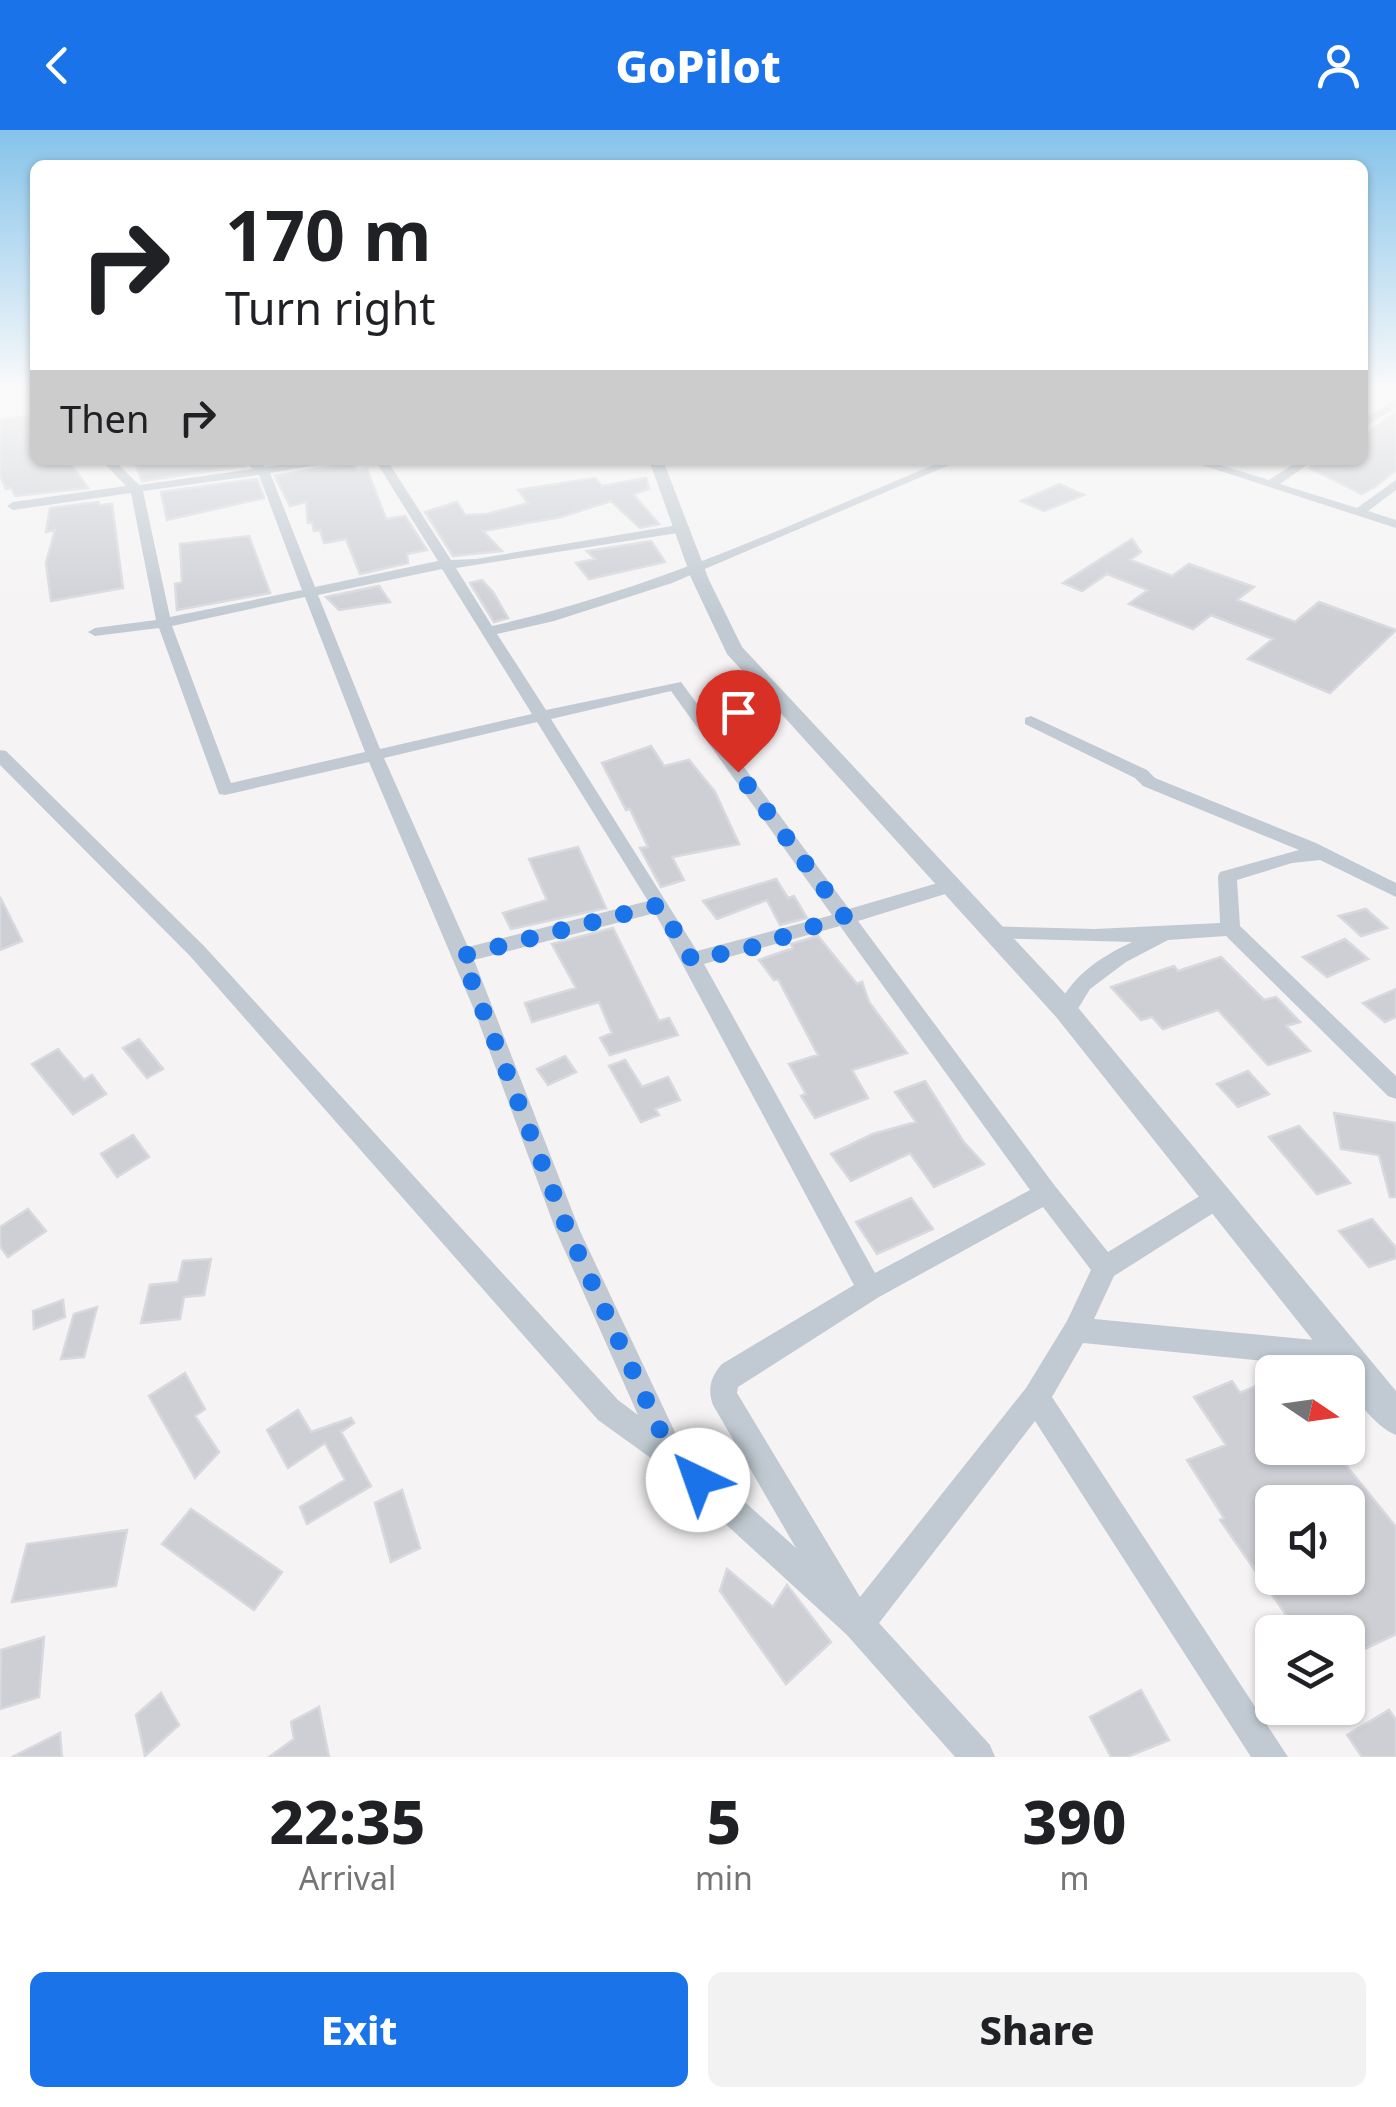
<!DOCTYPE html>
<html lang="en">
<head>
<meta charset="utf-8">
<style>
  body { margin:0; font-family:"Noto Sans",sans-serif; background:#f2f2f2; color:#202124; height:100vh; display:flex; flex-direction:column; font-size:38px; white-space:nowrap }
  * { box-sizing:border-box; margin:0 }
  p { font-size:32px; color:#757577 }
  .icon { flex:none; width:55px; height:55px; fill:none; stroke:currentColor; stroke-width:2; stroke-linecap:round; stroke-linejoin:round }
  .map { position:relative; height:1627px; overflow:hidden }
  .panel { display:flex; flex-direction:column; background:#fff; flex:1 }
  .panel>* { flex:none }
  .hud { position:absolute; left:30px; top:30px; width:1338px; height:305px; border-radius:15px; box-shadow:0 2px 8px #0004; background:#fff; color:#202124; overflow:hidden }
  .needle { width:65px; rotate:103deg }
  .buttons { position:absolute; left:1255px; top:1225px; display:grid; gap:20px }
  .buttons a { display:grid; place-items:center; width:110px; height:110px; border-radius:15px; background:#fff; box-shadow:0 2px 8px #0004; font-size:50px }
  .pin { position:absolute; display:grid; place-items:center; width:85px; height:85px; color:#fff; margin:-102px -42px; border-radius:50% 50% 50% 0; rotate:-45deg; box-shadow:0 0 10px #0007 }
  .pin .icon { rotate:45deg }
  .me { position:absolute; width:110px; margin:-55px; rotate:318deg; stroke-linejoin:round; filter:drop-shadow(0 0 8px #0008) }
  .turn { display:flex; align-items:center; gap:35px; height:210px; padding:0 30px; font-size:45px }
  .turn .icon { width:130px; height:130px; stroke-width:2.5 }
  .turn b { display:block; font-size:70px; line-height:85px }
  .then { display:flex; align-items:center; height:95px; padding:0 30px; background:#0003; gap:20px; font-size:38px }
  .eta { display:flex; justify-content:space-evenly; align-items:center; height:170px; text-align:center }
  .eta b { font-size:60px; font-weight:800; line-height:70px }
  .primary-button { display:flex; gap:20px; margin-top:auto; padding:20px 30px }
  .primary-button a { flex:1; height:115px; border-radius:15px; background:#1a73e8; color:#fff; font-size:40px; font-weight:800; line-height:115px; text-align:center }
  .primary-button a+a { background:#f2f2f2; color:#202124 }
  header { display:flex; justify-content:space-between; align-items:center; height:130px; padding:0 30px; background:#1a73e8; color:#fff; font-size:45px; font-weight:800 }
  .map>svg:first-child { display:block }
  .building { fill:#cdcfd5; stroke:#d7d9de; stroke-width:2.5; fill-rule:evenodd }
  .lines { fill:none; stroke-linecap:round; stroke-linejoin:round }
  .minor { fill:#c1cad2; fill-rule:evenodd }
  .tertiary { fill:#c1cad2; fill-rule:evenodd }
  .route { stroke:#1a73e8; stroke-width:18; stroke-dasharray:0 32.4 }
</style>
</head>
<body>
<header><svg class="icon" aria-label="back" viewBox="0 0 24 24"><path d="M15 5l-7 7 7 7"/></svg>GoPilot<svg class="icon" aria-label="person" viewBox="0 0 24 24"><circle cx="12" cy="8" r="4"/><path d="M4 21q1-7 8-7t8 7"/></svg></header>
<div class="map">
<svg width="1396" height="1627" viewBox="0 0 1396 1627">
  <rect width="100%" height="100%" fill="#f5f3f3"/>
  <!-- building -->
  <path class="building" d="M1396,282v58l-21,17 -13,7 -53,-26 9,-8h44v-23z
    M26,286l9,13v31l36,4 17,24 -73,8 -4,-8 -5,1 -6,-13v-56z
    M134,330h105l5,6 -102,15z
    M351,333l7,8 9,-2 19,50 19,-3 22,34 -20,4 1,9 -48,11 -14,-35 -22,4 -4,-13 -6,1 -2,-9 -4,1 -2,-21 -16,4 -15,-30z
    M595,348l7,8 44,-8 3,11 -16,5 26,30 -19,4 -29,-27 -50,16 -78,14 19,20 -49,5 -28,-44 32,-10 8,13 22,-1 41,-11 -10,-13z
    M257,349l7,19 -97,22 -6,-28z
    M1059,354l25,11 -40,16 -23,-10z
    M98,372l2,3 12,-1 11,84 -72,13 -5,-38 9,-33 -9,2 4,-24z
    M249,406l21,57 -93,17 -2,-26 7,-2 -2,-38z
    M1132,409l9,13 -11,8 42,16 17,-12 65,23 -17,13 58,22 24,-20 77,28 -66,63 -82,-34 25,-20 -62,-24 -18,14 -64,-25 19,-14 -41,-16 -25,17 -19,-8z
    M651,411l14,21 -76,17 -13,-16 19,-4 -8,-8z
    M482,450l11,12 15,26 -14,4 -24,-39z
    M379,456l11,16 -51,8 -13,-13z
    M651,616l13,20 25,-6 26,32 24,52 -67,13 12,23 -23,7 -21,-39 8,-1 -18,-38 -4,1 -24,-47z
    M578,717l28,61 -95,21 -8,-16 44,-13 -18,-41z
    M776,749l12,19 6,-2 13,22 -27,7 -13,-25 -50,19 -14,-18z
    M0,767l22,44 -22,9z
    M1366,779l21,19 -26,8 -22,-20z
    M613,798l46,93 10,-3 9,17 -68,20 -10,-17 12,-5 -13,-31 -67,20 -7,-19 51,-15 -24,-44z
    M818,806l39,48 5,-2 7,20 38,51 -55,17 16,28 -53,20 -14,-22 5,-2 -17,-30 29,-9 -40,-76 -4,1 -15,-20 34,-12 -2,-4z
    M1345,809l23,20 -41,18 -24,-20z
    M1221,827l43,43 12,-3 24,25 -14,4 24,25 -42,14 -50,-55 -55,19 -11,-12 -11,3 -30,-33 63,-21 4,5z
    M1396,859v28l-11,5 -22,-19z
    M139,909l24,30 -16,9 -24,-30z
    M58,919l26,31 8,-5 14,19 -33,20 -41,-50z
    M565,926l11,16 -28,13 -11,-16z
    M625,930l17,27 26,-10 12,23 -25,9 4,6 -18,7 -32,-56z
    M1248,941l21,23 -31,13 -21,-23z
    M925,951l38,60 21,23 -50,23 -24,-34 -59,28 -20,-27 42,-20 43,-12 -21,-30z
    M1334,983l62,10v74h-6l-11,-42 -38,-6z
    M1299,996l31,34 20,23 -33,11 -48,-57z
    M133,1005l16,22 -32,20 -16,-23z
    M911,1068l22,31 -56,25 -21,-32z
    M28,1079l18,22 -38,26 -8,-11v-19z
    M1372,1089l24,29v10l-27,9 -30,-36z
    M211,1129l-7,36 -20,2 -4,22 -39,4 9,-38 28,-3 5,-21z
    M63,1170l2,17 -31,12 -1,-18z
    M97,1177l-13,50 -23,2 13,-45z
    M185,1243l20,36 -10,7 24,36 -24,26 -46,-82z
    M1272,1249v69h60l64,79v107l-48,23v-25h-50l-78,-112 4,-2 -37,-58 39,-15 -32,-48 38,-16 8,12zM1272,1372h76v76h-76z
    M298,1280l13,22 40,-14 3,5 -13,9 30,54 -64,38 -7,-17 45,-27 -20,-37 -37,25 -21,-38z
    M402,1360l18,58 -29,14 -16,-59z
    M191,1379l91,63 -28,38 -92,-66z
    M127,1400l-11,56 -104,16 15,-58z
    M727,1439l46,38 14,-22 44,57 -45,42 -66,-93z
    M44,1507l-5,60 -39,12 1,-59z
    M1141,1560l28,50 -42,17h-16l-21,-40z
    M161,1563l18,32 -34,31 -9,-41z
    M319,1577l10,50h-60l25,-18 -3,-17z
    M1389,1580l7,10v37h-34l-15,-22z
    M60,1603l2,24h-50z"/>
  <g class="lines">
    <!-- minor -->
    <path class="minor" d="M1396,270v8l-34,20v-8z
      M101,330h13l25,25 114,-16 -10,-9h13l9,7 49,-7h31l-75,13 45,114 123,-26 -63,-101h12l64,100 25,-1 208,-35 6,4 -6,4 -228,36 36,58c159,-35 304,-104 453,-166h16l-289,123 -118,38 -57,13 49,76 135,-28 168,227 99,-29 7,1 3,5 -3,5 -97,30 197,265 53,66 100,-61 9,-3 9,3 3,7 -3,7 -112,71 -20,43 251,24 10,4 4,9 -4,9 -10,4 -262,-26 -31,54 236,360h-37l-216,-336 -156,202 111,122 5,12h-40l-108,-122 -185,-169 -64,-46 -408,-464 -190,-191v-15l6,1 198,195 414,454 20,15 -82,-184 -81,-219 -106,-250 -144,33 -6,-1 -60,-166 -64,8 -7,-4 7,-4 61,-8 -25,-127 -118,17 -6,-4 6,-4 113,-16zM259,345l43,115 -132,27 -27,-126zM442,439l90,145 -152,35 -62,-154zM305,467l60,155 -134,31 -59,-157zM671,561l161,224 -135,36 -146,-232zM537,592l111,179 -180,46 -84,-189zM655,783l199,372 -132,79c-11,12 -15,25 -9,41l83,143 -115,-103 -101,-214 -106,-271zM840,796l190,264 -155,83 -171,-309zM1043,1077l48,63 -24,51 -41,67 -166,209 -123,-204 1,-6 141,-90z
      M1186,330h18l65,20 31,-20h14l-34,24 77,24 39,-28v10l-28,21 28,9v8z
      M1031,586l116,54 8,8 161,65 80,40v14l-76,-37 -28,3 -55,17 3,46 156,150v23l-8,-3 -162,-160 -58,4 -42,22 -36,27 -17,28h-14l-4,-6c18,-36 42,-52 77,-69l-142,-4 -10,-7 3,-5 112,3 125,-6 -2,-47 2,-4 79,-22 -156,-64 -8,-8 -110,-54v-6z"/>
    <!-- tertiary -->
    <path class="tertiary" d="M649,330h14l46,120 33,67 333,357 321,387v44c-20,-8 -48,-40 -48,-63h-10l-281,-354 -330,-364 -35,-74z"/>
  </g>
  <!-- sky -->
  <linearGradient id="sky" x2="0" y2="1"><stop stop-color="#85c3ea"/><stop offset="0.53" stop-color="#fafafa"/><stop offset="1" stop-color="#fafafa" stop-opacity="0"/></linearGradient>
  <rect width="1396" height="488" fill="url(#sky)"/>
  <g class="lines">
    <!-- route -->
    <path class="route" d="M698,1350l-26,-24 -104,-225 -106,-275 197,-51 33,55 62,-13 90,-31 -106,-144"/>
  </g>
</svg>
<div class="buttons">
<a><svg class="needle" viewBox="-14 -14 28 28"><path d="M0-13l5 13h-10z" fill="#e53935"/><path d="M0 13l5-13h-10z" fill="#757577"/></svg></a>
<a><svg class="icon" aria-label="sound" viewBox="0 0 24 24"><path d="M4 9h4l5-4v14l-5-4H4zM17 9q2 3 0 6"/></svg></a>
<a><svg class="icon" aria-label="layers" viewBox="0 0 24 24"><path d="M12 4l9 5-9 5-9-5zM3 14l9 5 9-5"/></svg></a>
</div>
<div class="pin" style="left:738px;top:642px;background:#d93025"><svg class="icon" aria-label="arrive" viewBox="0 0 24 24"><path d="M6 21V4h12l-3 4 3 4H6"/></svg></div>
<svg class="me" style="left:698px;top:1350px" viewBox="-20 -20 40 40"><circle r="19" fill="#fff"/><path d="M0-13L10 11 0 6-10 11z" fill="#1a73e8"/></svg>
<div class="hud">
<div class="turn"><svg class="icon" aria-label="right" viewBox="0 0 24 24"><path d="M7 20v-9h11M14 6l5 5-5 5"/></svg><div><b>170 m</b>Turn right</div></div>
<div class="then">Then<svg class="icon" aria-label="right" viewBox="0 0 24 24"><path d="M7 20v-9h11M14 6l5 5-5 5"/></svg></div>
</div>
</div>
<section class="panel">
<div class="eta">
<div><b>22:35</b><p>Arrival</p></div>
<div><b>5</b><p>min</p></div>
<div><b>390</b><p>m</p></div>
</div>
<div class="primary-button"><a>Exit</a><a>Share</a></div>
</section>
</body>
</html>
